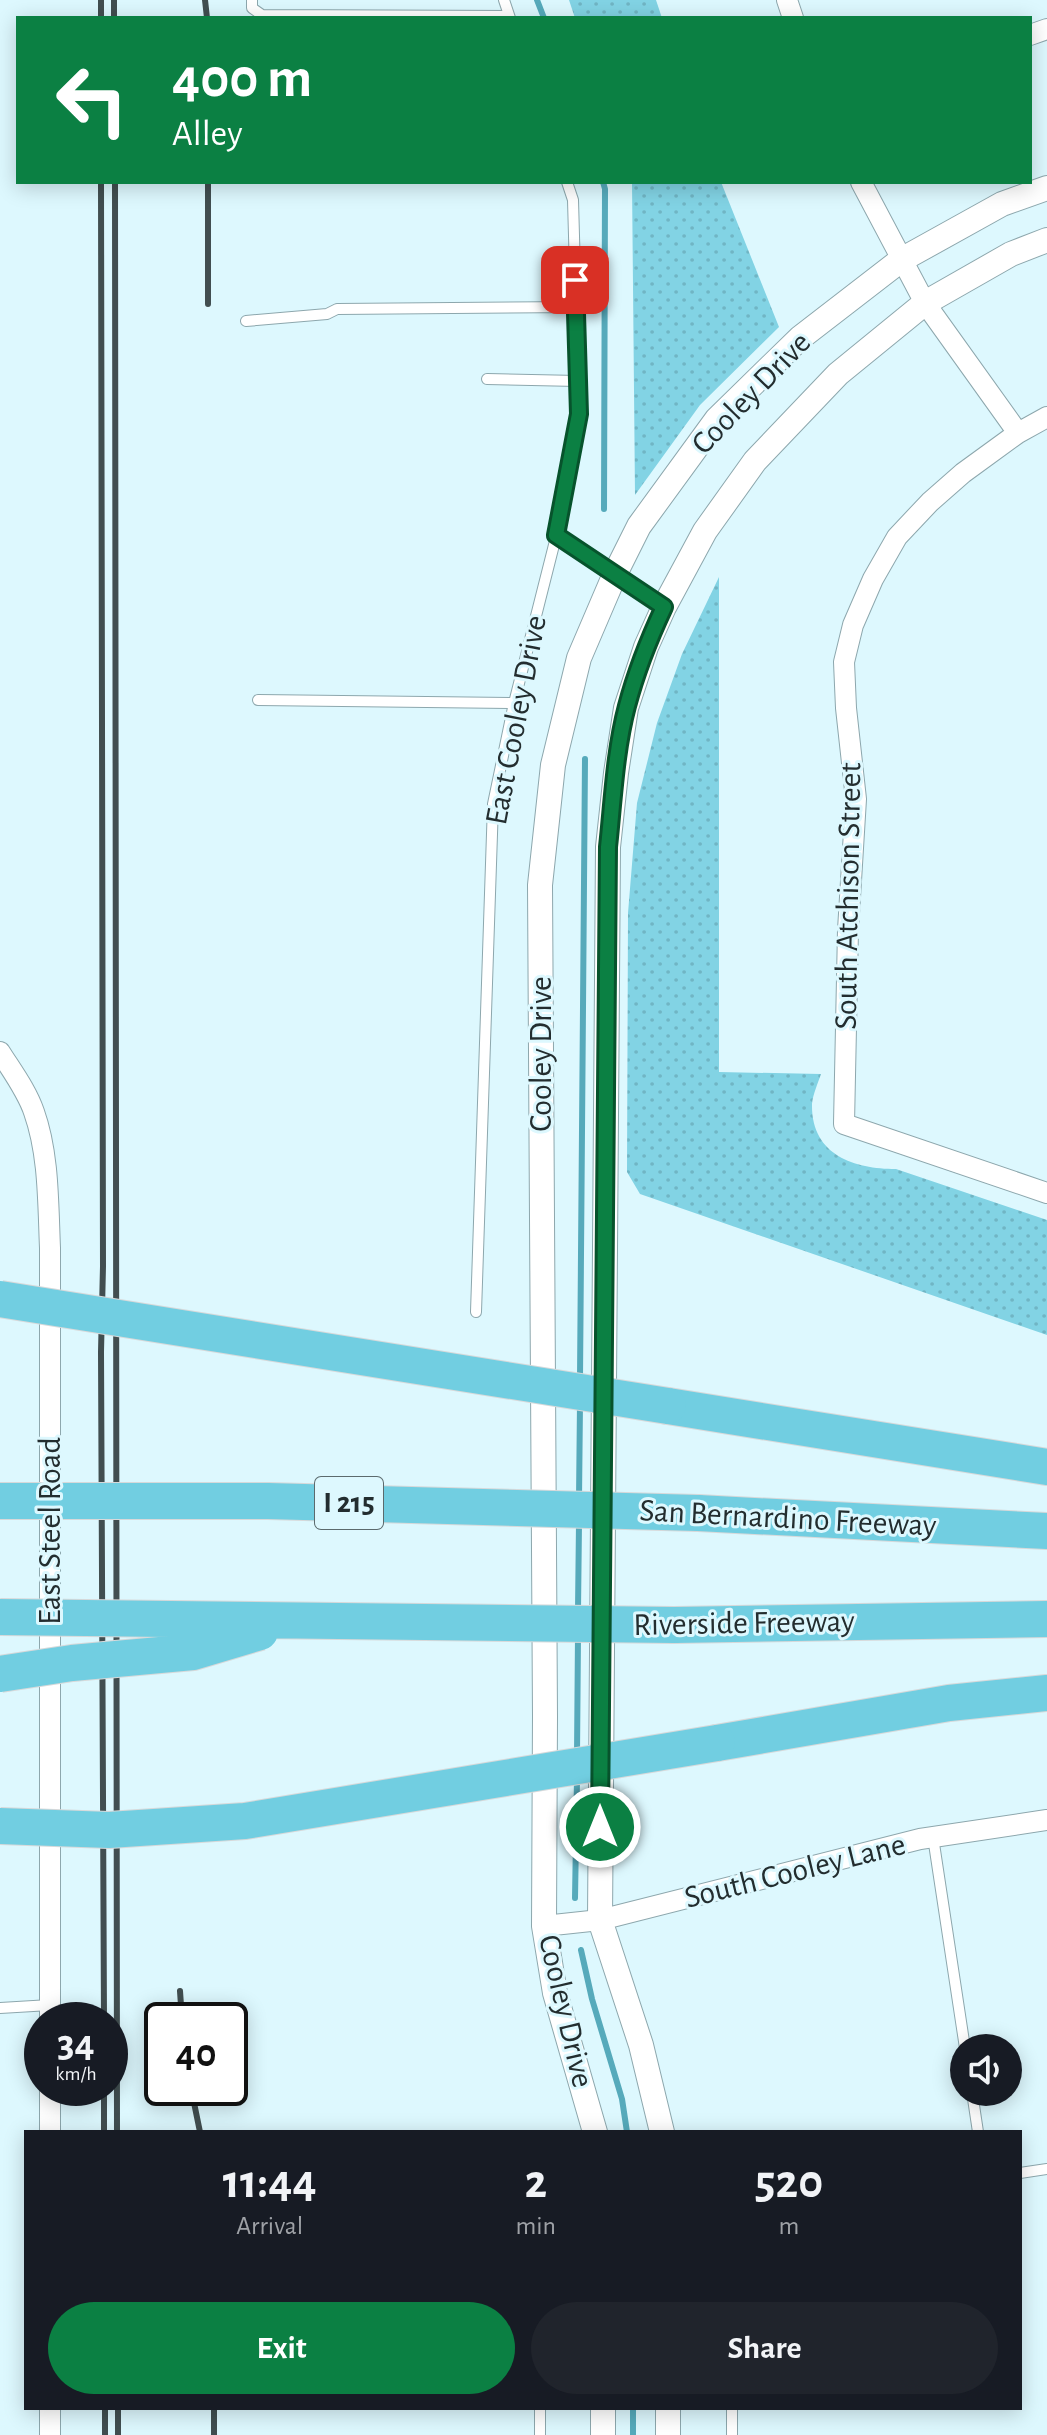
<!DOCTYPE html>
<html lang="en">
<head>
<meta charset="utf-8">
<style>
  body { margin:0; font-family:"Alegreya Sans",sans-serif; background:#20242c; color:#f1f3f6; height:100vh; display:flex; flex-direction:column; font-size:30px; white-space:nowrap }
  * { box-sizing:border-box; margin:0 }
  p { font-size:26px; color:#9ea1a6 }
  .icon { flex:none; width:44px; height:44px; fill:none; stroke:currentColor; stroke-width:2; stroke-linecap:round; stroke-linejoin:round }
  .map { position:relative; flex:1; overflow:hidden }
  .side { position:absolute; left:24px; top:2130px; width:998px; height:280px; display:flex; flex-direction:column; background:#171b24; border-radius:0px; box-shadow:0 4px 20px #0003 }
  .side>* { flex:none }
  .banner { position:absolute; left:16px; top:16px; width:1016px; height:168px; border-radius:0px; box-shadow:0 4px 20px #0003; background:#0b8043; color:#fff; overflow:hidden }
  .buttons { position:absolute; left:950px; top:2034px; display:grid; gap:16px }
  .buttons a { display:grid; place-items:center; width:72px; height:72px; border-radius:50%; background:#171b24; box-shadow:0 4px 20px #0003; font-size:40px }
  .speed { position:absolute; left:24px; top:2002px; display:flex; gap:16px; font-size:40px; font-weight:700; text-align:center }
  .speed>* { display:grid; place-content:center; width:104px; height:104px; border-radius:50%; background:#171b24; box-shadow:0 4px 20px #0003; line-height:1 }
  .speed small { font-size:20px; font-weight:400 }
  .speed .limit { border:4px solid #111; border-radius:12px; background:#fff; color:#111 }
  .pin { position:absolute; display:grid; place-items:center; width:68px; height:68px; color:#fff; margin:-34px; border-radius:16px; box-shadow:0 4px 12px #0006 }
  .me { position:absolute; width:88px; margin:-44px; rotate:0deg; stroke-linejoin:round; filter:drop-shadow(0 0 6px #0008) }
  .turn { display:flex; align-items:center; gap:28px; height:168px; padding:0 24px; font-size:36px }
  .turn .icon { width:104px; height:104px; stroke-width:2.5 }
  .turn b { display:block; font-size:56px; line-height:68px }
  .eta { display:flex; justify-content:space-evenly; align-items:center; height:136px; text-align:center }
  .eta b { font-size:48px; font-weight:700; line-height:56px }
  .button { display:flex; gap:16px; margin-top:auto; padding:16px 24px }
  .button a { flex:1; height:92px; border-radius:48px; background:#0b8043; color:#fff; font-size:32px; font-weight:700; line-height:92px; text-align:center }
  .button a+a { background:#20242c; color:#f1f3f6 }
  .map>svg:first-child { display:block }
  .park { fill:url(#park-dots) }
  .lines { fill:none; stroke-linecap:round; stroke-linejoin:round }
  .stream { stroke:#56aabb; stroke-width:6 }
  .service-casing { stroke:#8da7ad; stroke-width:12 }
  .minor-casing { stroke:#8da7ad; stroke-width:22 }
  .tertiary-casing { stroke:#8da7ad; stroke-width:26 }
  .motorway-casing { stroke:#d7d9da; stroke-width:38 }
  .service { stroke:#fff; stroke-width:10 }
  .minor { stroke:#fff; stroke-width:20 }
  .tertiary { stroke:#fff; stroke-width:24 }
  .motorway { stroke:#71cee1; stroke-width:36 }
  .rail { stroke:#414e50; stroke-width:6 }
  .motorway-bridge-casing { stroke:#d7d9da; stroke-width:38; stroke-linecap:butt }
  .motorway-bridge { stroke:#71cee1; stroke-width:36 }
  .route-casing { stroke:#07532c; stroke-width:20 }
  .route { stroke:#0b8043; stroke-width:14 }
  .labels { text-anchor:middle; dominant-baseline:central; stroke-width:6; stroke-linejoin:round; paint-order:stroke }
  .shield { fill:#ddf8fe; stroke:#5b6a6d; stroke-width:2 }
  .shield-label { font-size:30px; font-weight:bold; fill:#232d2f }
  .street-label { font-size:32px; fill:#232d2f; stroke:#ddf8fe }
</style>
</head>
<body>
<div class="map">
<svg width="1047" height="2435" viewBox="0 0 1047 2435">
  <defs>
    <pattern id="park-dots" width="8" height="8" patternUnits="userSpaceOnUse" patternTransform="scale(2)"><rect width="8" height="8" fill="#82d3e4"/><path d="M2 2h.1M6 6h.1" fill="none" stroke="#70b5c4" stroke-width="1.8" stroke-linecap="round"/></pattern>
  </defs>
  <rect width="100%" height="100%" fill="#ddf8fe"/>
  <!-- park -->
  <path class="park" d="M569,0h87l6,18h-87z
    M632,182h89l58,145 -79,78 -65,90z
    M719,577v495l102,2c-3,9 -8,20 -9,30 -1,51 42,65 84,65l151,51v115l-407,-141 -13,-22 1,-259 9,-110 20,-80 25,-69z"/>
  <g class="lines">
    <!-- stream -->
    <path class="stream" d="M537,0l7,18
      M603,182l2,7 -1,320
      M580,1379l5,-620
      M579,1499l1,-96
      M578,1611l1,-88
      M577,1755l1,-120
      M575,1898l2,-119
      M581,1950l11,49 30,100 5,33
      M633,2408v27"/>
    <!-- service casing -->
    <g class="service-casing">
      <path id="service" d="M252,0v8l10,7 247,1
        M504,0l6,18
        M246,321l81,-7 10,-5 239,-2
        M487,379l91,2
        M556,535l108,72
        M258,700l256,3
        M476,1312l17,-508 21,-101 43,-170 22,-119 -6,-214 -6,-18
        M933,1837l32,211
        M0,2008l50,-3
        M972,2092l6,40
        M1020,2173l27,-4
        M540,2408v27
        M732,2435v-27"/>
    </g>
    <!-- minor casing -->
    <g class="minor-casing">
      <path id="minor" d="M787,0l6,18
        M1030,35l17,-6
        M861,182l64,121 93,130
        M1047,417l-29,16 -55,40 -33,29 -33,35 -24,42 -20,46 -9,37 2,46 10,91 -8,131 -4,194 203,69
        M0,1052c12,19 27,39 34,60 15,42 14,91 16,136v772
        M544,1926l56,-6 320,-81 127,-19
        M50,2088v44
        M50,2408v27"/>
    </g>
    <!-- tertiary casing -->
    <g class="tertiary-casing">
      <path id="tertiary" d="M595,2132l-40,-139 -11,-67 1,-210 -5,-831 13,-120 26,-107 36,-84 24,-48 78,-107 83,-81 101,-78 101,-56 45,-16
        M662,2132l-21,-87 -41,-125 8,-1073 8,-74 10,-65 20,-61 18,-40 41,-76 50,-70 83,-87 87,-71 86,-49 36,-14
        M668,2408v27
        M603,2435v-27"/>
    </g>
    <!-- motorway casing -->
    <g class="motorway-casing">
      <path id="motorway" d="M668,1406l379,61
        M698,1513l349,18
        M674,1625l373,-6
        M717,1743l232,-40 98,-10"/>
    </g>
    <!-- service -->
    <use href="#service" class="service"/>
    <!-- minor -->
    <use href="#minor" class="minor"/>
    <!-- tertiary -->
    <use href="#tertiary" class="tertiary"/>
    <!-- motorway -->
    <use href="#motorway" class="motorway"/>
    <!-- rail -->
    <path class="rail" d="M101,0v18
      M114,0v18
      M205,0l2,18
      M101,182l2,1084 -2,86 3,668
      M115,182l2,1950
      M208,182v122
      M180,1991l2,29
      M104,2088v44
      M191,2088l9,44
      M105,2408v27
      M118,2408v27
      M214,2435v-27"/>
    <!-- motorway-bridge casing -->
    <g class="motorway-bridge-casing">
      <path id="motorway-bridge" d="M0,1299l668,107
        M0,1501h268l430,12
        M0,1617l674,8
        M0,1674l72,-11 121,-11 67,-20
        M0,1826l109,4 136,-9 472,-78"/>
    </g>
    <!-- motorway-bridge -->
    <use href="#motorway-bridge" class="motorway-bridge"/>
  </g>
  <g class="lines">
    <!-- route casing -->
    <g class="route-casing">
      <path id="route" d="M575,280l4,134 -23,121 108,72c-15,32 -28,65 -37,99 -12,45 -14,95 -19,141l-8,980"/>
    </g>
    <!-- route -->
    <use href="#route" class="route"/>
  </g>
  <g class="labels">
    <!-- shield labels -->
    <rect class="shield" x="315" y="1477" width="68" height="52" rx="6"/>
    <g class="shield-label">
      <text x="349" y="1503">I 215</text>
    </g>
    <!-- street labels -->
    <g class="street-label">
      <text transform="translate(751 393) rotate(-46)">Cooley Drive</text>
      <text transform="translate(516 720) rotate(-79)">East Cooley Drive</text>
      <text transform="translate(848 896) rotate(-89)">South Atchison Street</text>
      <text transform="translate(541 1054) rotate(-90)">Cooley Drive</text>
      <text transform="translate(788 1518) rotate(3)">San Bernardino Freeway</text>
      <text transform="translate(50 1531) rotate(-90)">East Steel Road</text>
      <text transform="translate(744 1623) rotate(-1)">Riverside Freeway</text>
      <text transform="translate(795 1871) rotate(-14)">South Cooley Lane</text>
      <text transform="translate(566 2011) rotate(77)">Cooley Drive</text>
    </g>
  </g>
</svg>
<div class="buttons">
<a><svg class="icon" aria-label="sound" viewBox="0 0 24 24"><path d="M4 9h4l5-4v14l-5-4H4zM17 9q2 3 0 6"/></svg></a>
</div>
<div class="speed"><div>34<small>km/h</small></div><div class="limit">40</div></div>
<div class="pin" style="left:575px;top:280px;background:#d93025"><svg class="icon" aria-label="arrive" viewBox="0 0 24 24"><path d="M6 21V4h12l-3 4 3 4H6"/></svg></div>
<svg class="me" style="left:600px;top:1827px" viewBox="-20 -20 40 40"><circle r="17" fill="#0b8043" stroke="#fff" stroke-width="3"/><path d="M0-11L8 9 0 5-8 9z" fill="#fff"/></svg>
<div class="banner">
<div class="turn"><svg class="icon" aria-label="left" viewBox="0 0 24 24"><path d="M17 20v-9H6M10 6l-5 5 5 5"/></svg><div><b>400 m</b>Alley</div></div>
</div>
<section class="side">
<div class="eta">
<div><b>11:44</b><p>Arrival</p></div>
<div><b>2</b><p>min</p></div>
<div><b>520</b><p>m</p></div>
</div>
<div class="button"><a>Exit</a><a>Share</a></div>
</section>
</div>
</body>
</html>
